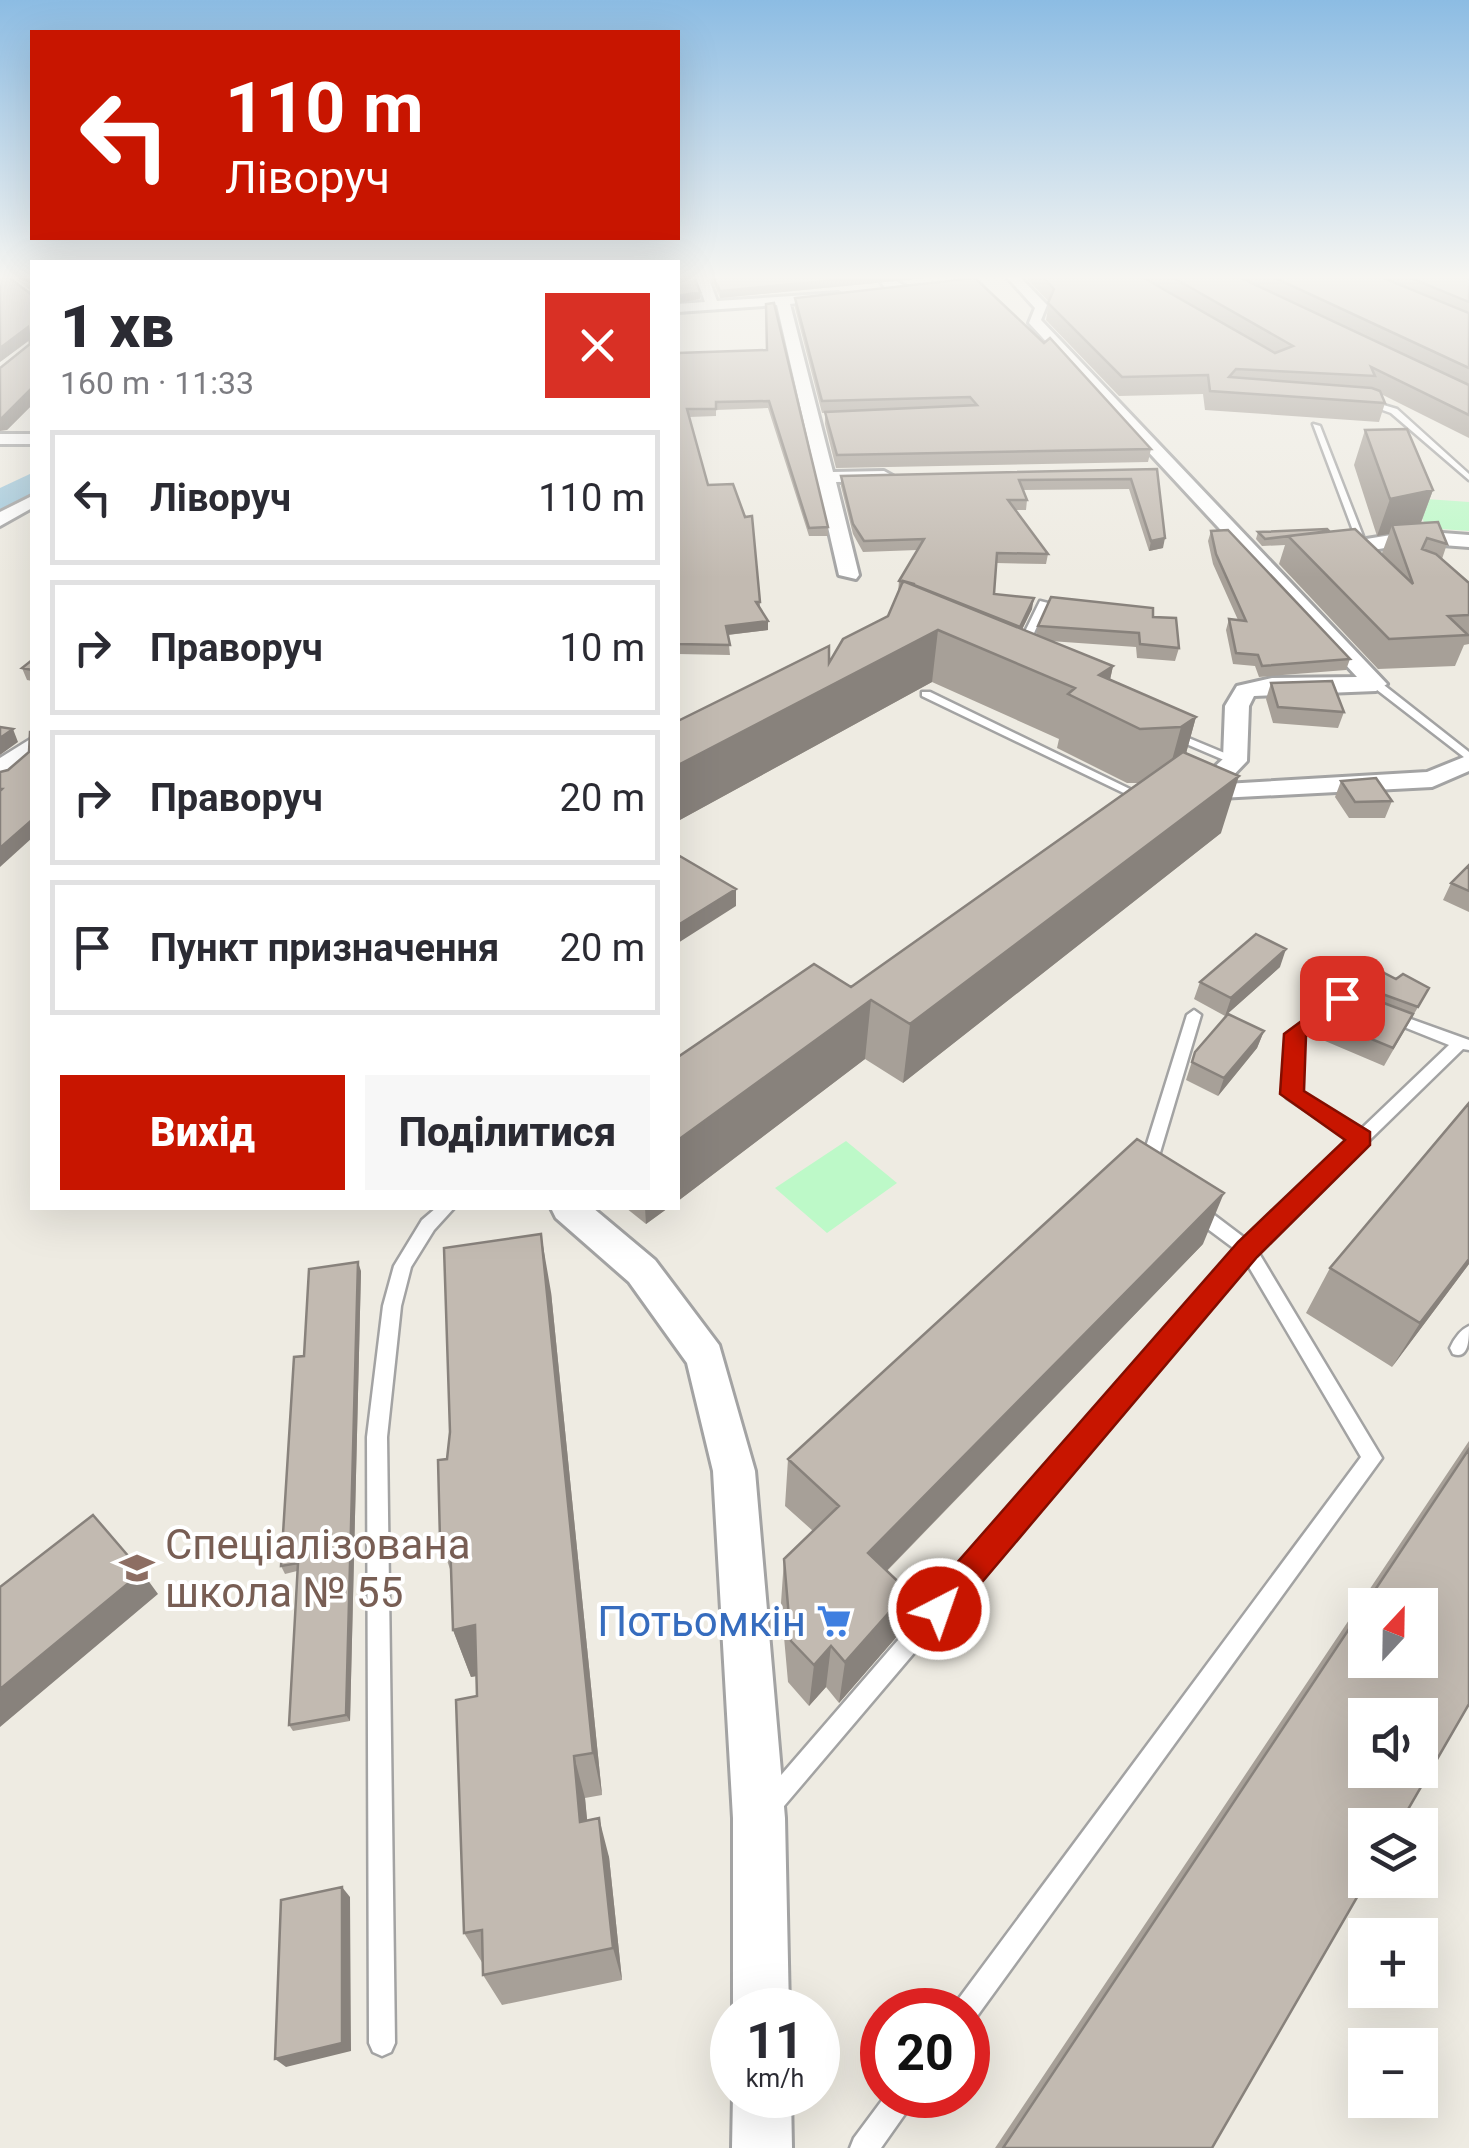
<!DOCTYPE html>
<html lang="uk">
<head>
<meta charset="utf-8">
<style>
  body { margin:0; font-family:Roboto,sans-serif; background:#f7f7f7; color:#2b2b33; height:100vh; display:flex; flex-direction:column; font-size:38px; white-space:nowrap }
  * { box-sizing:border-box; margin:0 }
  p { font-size:32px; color:#7c7c81 }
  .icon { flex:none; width:55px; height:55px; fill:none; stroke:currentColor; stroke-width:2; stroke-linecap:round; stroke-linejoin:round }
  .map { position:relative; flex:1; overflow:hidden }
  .details { position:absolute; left:30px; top:260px; width:650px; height:950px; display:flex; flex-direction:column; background:#fff; border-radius:0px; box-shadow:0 10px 40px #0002 }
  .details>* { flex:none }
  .hud { position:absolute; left:30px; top:30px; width:650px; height:210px; border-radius:0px; box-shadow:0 10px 40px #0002; background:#c81500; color:#fff; overflow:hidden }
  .needle { width:65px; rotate:22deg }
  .tools { position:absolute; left:1348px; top:1588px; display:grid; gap:20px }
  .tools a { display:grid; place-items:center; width:90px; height:90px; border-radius:0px; background:#fff; box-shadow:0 10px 40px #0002; font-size:50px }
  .speed { position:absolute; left:710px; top:1988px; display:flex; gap:20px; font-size:50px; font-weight:700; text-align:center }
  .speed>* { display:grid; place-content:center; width:130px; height:130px; border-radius:50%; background:#fff; box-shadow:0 10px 40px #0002; line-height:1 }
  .speed small { font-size:25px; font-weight:400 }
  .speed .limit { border:15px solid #d22; background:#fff; color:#111 }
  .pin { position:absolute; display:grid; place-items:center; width:85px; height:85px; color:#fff; margin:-42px; border-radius:20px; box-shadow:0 5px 15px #0006 }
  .me { position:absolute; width:110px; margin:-55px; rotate:41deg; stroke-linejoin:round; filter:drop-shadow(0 0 8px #0008) }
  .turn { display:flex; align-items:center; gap:35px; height:210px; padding:0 30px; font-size:45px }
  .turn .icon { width:130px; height:130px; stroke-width:2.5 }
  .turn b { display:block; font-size:70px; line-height:85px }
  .round { display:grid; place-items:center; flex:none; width:105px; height:105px; border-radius:0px; background:#f7f7f7 }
  .overview { display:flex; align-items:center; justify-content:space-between; height:170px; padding:0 30px }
  h1 { font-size:60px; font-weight:800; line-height:75px }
  .primary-button { display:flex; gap:20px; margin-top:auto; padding:20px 30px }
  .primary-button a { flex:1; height:115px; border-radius:0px; background:#c81500; color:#fff; font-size:40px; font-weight:800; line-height:115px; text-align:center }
  .primary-button a+a { background:#f7f7f7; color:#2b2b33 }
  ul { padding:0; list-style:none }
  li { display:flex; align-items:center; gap:30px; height:135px; margin:0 20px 15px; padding:0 10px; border:5px solid #e1e1e2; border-radius:0px }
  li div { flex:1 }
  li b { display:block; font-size:38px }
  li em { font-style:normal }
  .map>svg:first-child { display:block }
  .park { fill:#bdf9c8 }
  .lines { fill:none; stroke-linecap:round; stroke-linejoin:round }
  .river { fill:#a2c9dc; fill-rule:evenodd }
  .service-casing { stroke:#a3a3a3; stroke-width:5 }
  .minor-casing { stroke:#a3a3a3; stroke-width:6 }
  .tertiary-casing { stroke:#a3a3a3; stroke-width:5 }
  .service { fill:#fff; fill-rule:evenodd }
  .minor { fill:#fff; fill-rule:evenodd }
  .tertiary { fill:#fff; fill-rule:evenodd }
  .wall { fill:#a7a098 }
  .shaded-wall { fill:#88827c }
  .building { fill:#c2bab1; stroke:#88827c; stroke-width:2.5; fill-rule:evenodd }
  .route { fill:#c81500; stroke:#820e00; stroke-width:2.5 }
  .labels { text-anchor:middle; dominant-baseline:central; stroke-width:8; stroke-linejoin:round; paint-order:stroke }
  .near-education-label { font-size:42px; fill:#785e54; stroke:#fff; text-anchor:start }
  .near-shop-label { font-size:42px; fill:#366cbe; stroke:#fff; text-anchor:end }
</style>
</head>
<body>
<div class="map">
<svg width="1469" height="2148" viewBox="0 0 1469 2148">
  <rect width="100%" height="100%" fill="#eeebe2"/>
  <!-- park -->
  <path class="park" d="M1412,498l57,4v29l-42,-3z
    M846,1141l51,42 -70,50 -52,-45z"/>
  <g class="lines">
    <!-- river -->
    <path class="river" d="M32,473v28l-32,16v-29z"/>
    <!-- service casing -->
    <g class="service-casing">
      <path id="service" d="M1363,399l34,10 72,65v6l-78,-67 -28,-10z
        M1313,424l7,2 48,123 -1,2 -7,-2z
        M1040,601l8,2 -21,45 -9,2 -1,-2z
        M1372,682h8l89,70v9l-97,-75z
        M922,692h8l208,101 -2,2h-8l-206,-99z
        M1174,732l65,27 2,2 -2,2h-8l-61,-26v-4z
        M1342,993l21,8 2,3 -7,5 -14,-5 -42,31 -2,57 60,38 89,-85 -65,-26 -2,-3 2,-3h10l75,27v10l-6,-1 -206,201 125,208 -407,561 -7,3v-12h-15l4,-9 404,-544 -115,-195 -467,550 -8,4 -8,-4 -4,-8 4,-8 473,-546 -43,-32 -2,-5 2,-5 6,-2 6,2 41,31 104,-99 -63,-42 -3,-4 4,-61z
        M1194,1010l7,5 -45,151 -2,4h-12l-2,-4 47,-151z
        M436,1208h18l-20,22 -23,37 -10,39 -14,131 8,606 -4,9 -9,4 -9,-4 -4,-9 -2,-606 16,-131 11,-40 28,-46z
        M1469,1326c0,13 0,34 -16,28l-3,-6c4,-9 10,-18 19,-22z
        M886,2095h30l-4,9 -31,44h-31l4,-10z"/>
    </g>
    <!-- minor casing -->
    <g class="minor-casing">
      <path id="minor" d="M696,277h12l9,24 121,-8 7,4 -55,7 43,168 51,-1 9,5 -9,5 -48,1 23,93 -3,4 -17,-4 -62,-270 -99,7v-8l27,-2z
        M877,277h13l21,13 -6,4 -19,-5z
        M1007,277h13l27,28 -6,15 346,364 -11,7 -122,5 -5,10 -2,55 -22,23 202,-12 42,-17v16l-37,16 -251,13 -4,-5 4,-5 12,-3 30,-28 2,-53 12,-20 35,-8 85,-1 -328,-354 6,-15z
        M0,434h32v10h-32z
        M32,496v12l-32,18v-14z
        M1416,531l53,4v12l-53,-4 -87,14 -10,-6 10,-6z
        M551,1208h42l62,52 64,85 36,126 30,347 4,192h-56v-192l-20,-347 -26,-108 -58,-81 -73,-64z
        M733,2095h58l1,53h-60z"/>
    </g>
    <!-- tertiary casing -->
    <g class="tertiary-casing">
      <path id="tertiary" d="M32,738v24l-21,18 -11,2v-24z"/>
    </g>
    <!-- service -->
    <use href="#service" class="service"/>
    <!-- minor -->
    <use href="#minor" class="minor"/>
    <!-- tertiary -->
    <use href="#tertiary" class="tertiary"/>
  </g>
  <!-- wall -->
  <path class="wall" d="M14,277h18v128l-25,25 23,-86v-4l-30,22 31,-68v-3z
    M711,277h226l-217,21z
    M1025,277h444v161l-88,-44 4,9 -6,19 -174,-12 -2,-16 -84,2 -73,-76 3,-18z
    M795,298l356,151 -3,13 -312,6 -11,-44v-11h-3l-27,-105z
    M767,350l61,177v9h-19l-41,-128 -52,2v6l-27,1 19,68 52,117v6l8,13v9l-40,5 2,20 -52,-1v-301z
    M1365,430l68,60 -12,33 26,21 -5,15 27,24v61l-5,1 -9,21 -77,3 -99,-105 6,-19 -23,1 -6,-7 2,-7 71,-1 54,25 -1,-3 7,-19 -12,2 -23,-71z
    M1157,469l6,79 -14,3 -20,-62 -106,1 4,10 -1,10h-10l32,44 -2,10 -50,-1 -2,31 38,15 -10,20 14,6 2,-9 115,-9 26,31 -4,13 -38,-3 -1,-11 -86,-6 63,25 -3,14 86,37 -10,36 35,80 -318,250 -38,-24 -187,142v-144l173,-70 289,-204h-13l-70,-35 2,-9 -127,-57 -254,139v-100l151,-58 59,-47 10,-24 1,-11 18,-31 -54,2 -10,-18 -12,-48v-10z
    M1211,531l139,128 -4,11 -87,7 -4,-11 -22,-2 -7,-34 3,-11 9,1 -25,-56 -5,-23z
    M32,660v21l-5,-1 -5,-12z
    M1271,683l73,29 -6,16 -65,-5 -7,-24z
    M1341,781l51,20 -7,17h-36l-14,-21z
    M1469,865v47l-26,-12 8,-17z
    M1280,967l-55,49 -31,-17 6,-17z
    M1396,979l33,9 -45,78 -66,-28 7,-18 26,-28 -3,-1 4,-8z
    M1264,1031l-7,17 -39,48 -32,-16 9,-28z
    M626,1208h42l-22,16z
    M1203,1244l-316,327 12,63 -60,69 -13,-16 -17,19 -21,-24 -7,-79 3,-44 29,-28 -28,-25 3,-47z
    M1469,1264l-77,103 -86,-54 24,-45z
    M361,1271l-11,450 -57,10 -4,-6 8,-154 -12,3 -4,-8 23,-210z
    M551,1292l51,503 -17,3 2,23 22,36 13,123 -120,25 -19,-30v-11l-19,-31 13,-237v-20l-6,1 -18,-47 -2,-58 -11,-32 7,-81z
    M1469,1441v263l-257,444h-217z"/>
  <!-- shaded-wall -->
  <path class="shaded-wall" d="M868,277h69l-217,21v-7z
    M700,292v7l-22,4v-7z
    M28,327l4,11 -32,24v-14z
    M32,388v17l-25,25 -7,1v-13z
    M1433,490l-14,37 -27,-2 -3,9 -12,2 13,-37z
    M1165,538l-2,10 -14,3 2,-10z
    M1034,598l-2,11 -14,29 2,-11z
    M768,621v9l-42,5v-9z
    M938,630l-6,52 -254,139v-56z
    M1113,666l-10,45 -4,-36z
    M1196,717l-15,55 -15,10 15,-55z
    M13,729l5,13 -18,13v-17z
    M1239,776l-18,57 -318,250 7,-59z
    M32,820v18l-32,29v-19z
    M736,889v17l-58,37v-18z
    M1286,949l-6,18 -55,49 6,-18z
    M871,1000l-6,59 -187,142v-61z
    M1264,1031l-7,17 -39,48 6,-18z
    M1224,1193l-21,51 -342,353 7,-44z
    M645,1208h23l-22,16z
    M541,1234l10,58 51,503 -9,-42z
    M1469,1259v5l-77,103 28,-44z
    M358,1262l3,9 -11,450 -4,-6z
    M142,1572l16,22 -158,133v-38z
    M908,1591l-9,43 -60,69 6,-41z
    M475,1625l16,48 -20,4 -18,-47z
    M831,1646l-5,41 -17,19 5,-41z
    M574,1756l11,42 6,62 -11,-38z
    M599,1818l10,39 13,123 -9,-32z
    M342,1887l8,10 1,154 -65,16 -11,-8z"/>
  <!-- building -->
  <path class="building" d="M0,277h8l23,17v-11l-8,-6h9v111l-30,30h-2v-50l30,-24 -2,-17 -28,21z
    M678,277h16l6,15 -22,4z
    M714,277h154l-148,14z
    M1043,277h99l133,76 18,-7 -121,-69h67l230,108v30l-98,-48 4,9 -139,-7 -7,8 143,11 8,3 5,12 -175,-12 -2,-16 -86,2 -74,-74 6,-14z
    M1273,277h108l88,36v55z
    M1408,277h61v25z
    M975,278l69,65 6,-5 101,111 -314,6 -12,-43 152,-7 -7,-8 -148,4 -27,-103z
    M774,303l54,224 -19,1 -40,-127 -53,1v7h-29l21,76 25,-1 12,33 7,-1 8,86h-4l12,19 -42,5 4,19 -52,-1v-291l89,-3 -1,-46z
    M1407,429l26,61 -43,9 -25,-69z
    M1157,469l8,69 -14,3 -20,-62 -112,1 8,20h-19l40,54 -51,-1 -3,41 40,4 -14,29 -106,-42v-1l-11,-3v1l-4,-1 25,-42 -60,2 -11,-17 -12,-48z
    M1438,522l9,22 -20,-6 -5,11 14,5 33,29v32l-21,1 20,19 -79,4 -101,-103 67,-7 58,55 -21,-59z
    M1327,529l2,2 -64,8 -7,-7z
    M1228,530l122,129 -88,7 -4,-11 -22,-2 -7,-34 17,2 -30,-67 -5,-23z
    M903,581l210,85 -14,9 97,42 -15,10 -41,2 -72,-35 7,-6 -137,-58 -260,135v-44l151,-75v17l14,-24 45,-23z
    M1051,597l102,11v9l23,1 3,30 -39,-4 -1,-11 -101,-7z
    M32,660v10l-10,-2z
    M1332,681l12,31 -66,-5 -7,-24z
    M0,727l13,2 -13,9z
    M30,732h2v88l-32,28v-57l2,-2h-2v-17l8,-2 21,-18z
    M1183,752l56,24 -329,248 -39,-24 -193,140v-83l136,-93 37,23z
    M1376,778l16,23 -37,1 -14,-21z
    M678,855l58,34 -58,36z
    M1469,865v26l-18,-8z
    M1256,934l30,15 -55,49 -31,-16z
    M1365,963l31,16 7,-5 26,14 -11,19 -66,-24z
    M1352,991l61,23 -20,34 -68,-28 13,-18z
    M1228,1014l36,17 -40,47 -32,-16 3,-10z
    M1469,1103v156l-49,64 -90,-55z
    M1137,1139l87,54 -356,360 40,38 -63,71 -14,-16 -17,19 -23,-24 -7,-82 55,-53 -51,-47z
    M541,1234l52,519 -19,3 6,66 19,-4 14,130 -130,27 -1,-45 -18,3 -8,-233 21,-4 -2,-71 -22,5 -3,-92 -10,2 -2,-80 9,-1 3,-27 -6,-184z
    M358,1262l-12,453 -57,10 9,-162 -17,3 13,-209 10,-1 5,-87z
    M1469,1449v255l-70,121h-34v55h2l-155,268h-209zM1365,1605h55v55h-55zM1365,1715h55v55h-55z
    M93,1515l49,57 -142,117v-102z
    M342,1887v156l-67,16 6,-159z"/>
  <!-- sky -->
  <linearGradient id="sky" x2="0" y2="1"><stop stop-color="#8cbce3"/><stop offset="0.48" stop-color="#f7f6f2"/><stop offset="1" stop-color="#f7f6f2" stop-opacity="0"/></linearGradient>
  <rect width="1469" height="578" fill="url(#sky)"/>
  <!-- route -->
  <path class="route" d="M1342,991l7,2v10l-43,33 -2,55 66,41v13l-113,112 -307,363 -11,5 -12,-5 -4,-11 4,-12 311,-355 107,-102 -65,-46 4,-60z"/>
  <!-- icons -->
  <defs>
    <g id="school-bare" transform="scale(2.7)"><path d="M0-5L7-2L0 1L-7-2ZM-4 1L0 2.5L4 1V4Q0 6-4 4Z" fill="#8d6e63" stroke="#fff" stroke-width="2.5" paint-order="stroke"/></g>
    <g id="supermarket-bare" transform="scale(2.7)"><path d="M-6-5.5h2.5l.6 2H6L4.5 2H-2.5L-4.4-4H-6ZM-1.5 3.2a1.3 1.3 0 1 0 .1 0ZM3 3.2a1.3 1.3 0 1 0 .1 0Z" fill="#3f7fe0" stroke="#fff" stroke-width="2.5" paint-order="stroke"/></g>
  </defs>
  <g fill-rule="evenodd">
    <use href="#school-bare" x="137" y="1568"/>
    <use href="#supermarket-bare" x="834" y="1621"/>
  </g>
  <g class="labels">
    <!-- near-education labels -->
    <g class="near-education-label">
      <text x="165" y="1544">Спеціалізована<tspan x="165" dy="48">школа № 55</tspan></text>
    </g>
    <!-- near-shop labels -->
    <g class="near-shop-label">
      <text x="806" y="1621">Потьомкін</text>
    </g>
  </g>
</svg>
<div class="tools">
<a><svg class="needle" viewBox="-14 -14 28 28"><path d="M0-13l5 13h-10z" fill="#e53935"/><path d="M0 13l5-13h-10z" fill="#7c7c81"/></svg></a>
<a><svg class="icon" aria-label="sound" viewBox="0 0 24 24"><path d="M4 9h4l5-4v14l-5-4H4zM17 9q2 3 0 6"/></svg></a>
<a><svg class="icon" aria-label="layers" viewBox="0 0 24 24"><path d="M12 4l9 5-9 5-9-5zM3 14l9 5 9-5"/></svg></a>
<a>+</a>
<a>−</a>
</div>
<div class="speed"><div>11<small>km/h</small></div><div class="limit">20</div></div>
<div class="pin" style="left:1342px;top:998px;background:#d93025"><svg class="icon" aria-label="arrive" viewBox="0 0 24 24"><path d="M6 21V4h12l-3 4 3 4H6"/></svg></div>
<svg class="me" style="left:939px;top:1609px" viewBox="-20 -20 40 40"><circle r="17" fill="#c81500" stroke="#fff" stroke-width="3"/><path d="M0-11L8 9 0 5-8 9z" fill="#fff"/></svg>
<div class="hud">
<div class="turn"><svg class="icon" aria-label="left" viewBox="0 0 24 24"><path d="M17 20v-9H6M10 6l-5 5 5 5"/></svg><div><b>110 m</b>Ліворуч</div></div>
</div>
<section class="details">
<div class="overview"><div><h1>1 хв</h1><p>160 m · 11:33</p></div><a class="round" style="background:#d93025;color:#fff"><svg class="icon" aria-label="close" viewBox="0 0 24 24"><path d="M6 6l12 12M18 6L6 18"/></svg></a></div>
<ul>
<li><svg class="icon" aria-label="left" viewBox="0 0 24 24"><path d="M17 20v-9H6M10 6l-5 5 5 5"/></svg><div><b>Ліворуч</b></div><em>110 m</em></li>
<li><svg class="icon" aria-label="right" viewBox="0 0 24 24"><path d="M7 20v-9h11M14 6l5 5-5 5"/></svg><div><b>Праворуч</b></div><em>10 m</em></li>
<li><svg class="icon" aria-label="right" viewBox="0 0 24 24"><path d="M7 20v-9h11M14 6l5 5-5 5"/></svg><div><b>Праворуч</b></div><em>20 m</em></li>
<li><svg class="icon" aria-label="arrive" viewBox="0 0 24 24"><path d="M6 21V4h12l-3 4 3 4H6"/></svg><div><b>Пункт призначення</b></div><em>20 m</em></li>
</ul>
<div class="primary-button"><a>Вихід</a><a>Поділитися</a></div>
</section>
</div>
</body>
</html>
